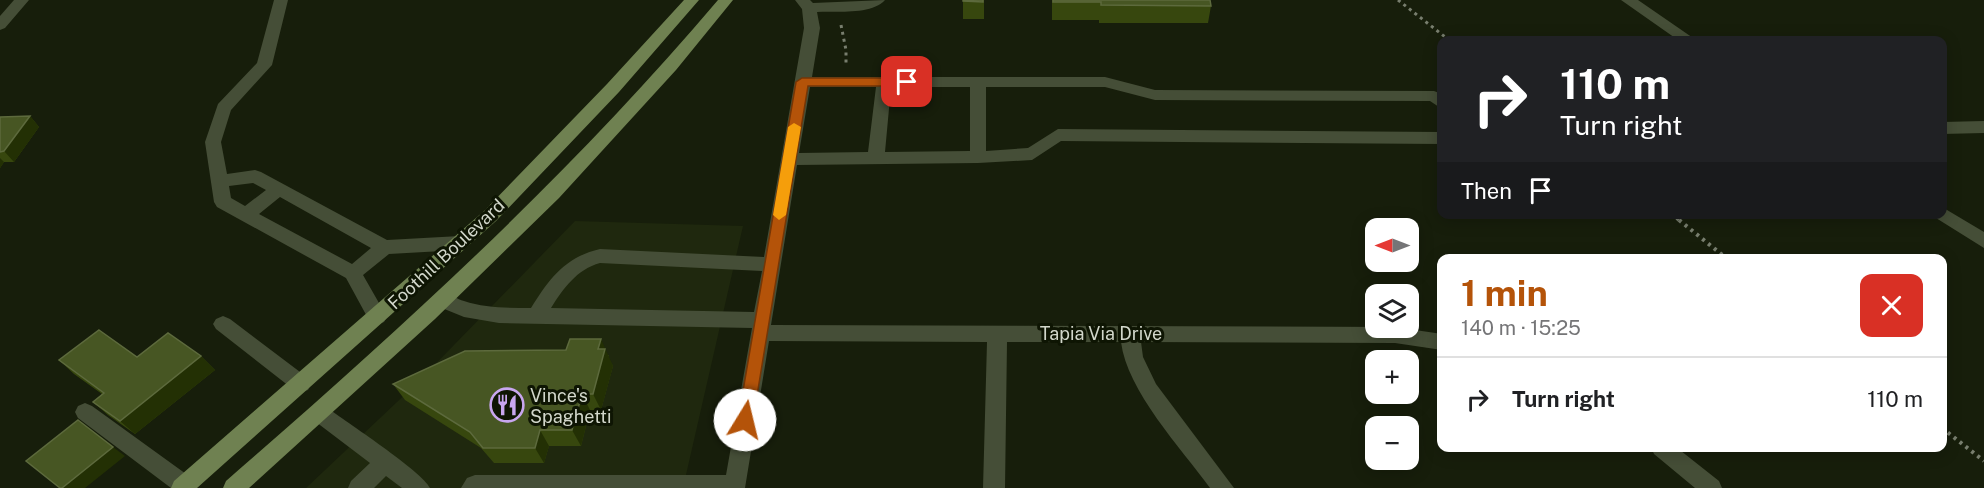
<!DOCTYPE html>
<html lang="en">
<head>
<meta charset="utf-8">
<style>
  body { margin:0; font-family:"Public Sans",sans-serif; background:#f2f2f2; color:#202124; height:100vh; display:flex; flex-direction:column; font-size:22px; white-space:nowrap }
  * { box-sizing:border-box; margin:0 }
  p { font-size:20px; color:#757577 }
  .icon { flex:none; width:33px; height:33px; fill:none; stroke:currentColor; stroke-width:2; stroke-linecap:round; stroke-linejoin:round }
  .map { position:relative; flex:1; overflow:hidden }
  .sheet { position:absolute; left:1437px; top:254px; width:510px; height:198px; display:flex; flex-direction:column; background:#fff; border-radius:12px; box-shadow:0 3px 15px #0003 }
  .sheet>* { flex:none }
  .top-card { position:absolute; left:1437px; top:36px; width:510px; height:183px; border-radius:12px; box-shadow:0 3px 15px #0003; background:#202124; color:#fff; overflow:hidden }
  .needle { width:39px; rotate:270deg }
  .controls { position:absolute; left:1365px; top:218px; display:grid; gap:12px }
  .controls a { display:grid; place-items:center; width:54px; height:54px; border-radius:12px; background:#fff; box-shadow:0 3px 15px #0003; font-size:30px }
  .pin { position:absolute; display:grid; place-items:center; width:51px; height:51px; color:#fff; margin:-26px; border-radius:12px; box-shadow:0 3px 9px #0006 }
  .me { position:absolute; width:66px; margin:-33px; rotate:9deg; stroke-linejoin:round; filter:drop-shadow(0 0 4px #0008) }
  .turn { display:flex; align-items:center; gap:21px; height:126px; padding:0 24px; font-size:27px }
  .turn .icon { width:78px; height:78px; stroke-width:2.5 }
  .turn b { display:block; font-size:42px; line-height:51px }
  .then { display:flex; align-items:center; height:57px; padding:0 24px; background:#0003; gap:12px; font-size:22px }
  .round { display:grid; place-items:center; flex:none; width:63px; height:63px; border-radius:12px; background:#f2f2f2 }
  .summary { display:flex; align-items:center; justify-content:space-between; height:102px; padding:0 24px }
  h1 { font-size:36px; font-weight:700; line-height:45px; color:#b45309 }
  ul { padding:0; list-style:none }
  li { display:flex; align-items:center; gap:18px; height:84px; padding:0 24px; border-top:2px solid #e0e0e0 }
  li div { flex:1 }
  li b { display:block; font-size:22px }
  li em { font-style:normal }
  .map>svg:first-child { display:block }
  .built { fill:#1f280e }
  .lines { fill:none; stroke-linecap:round; stroke-linejoin:round }
  .path-far1 { stroke:#787e6e; stroke-width:3; stroke-dasharray:3 4; stroke-linecap:butt }
  .path { stroke:#787e6e; stroke-width:4; stroke-dasharray:3 4.5; stroke-linecap:butt }
  .minor { fill:#454e37; fill-rule:evenodd }
  .major { fill:#6f8151; fill-rule:evenodd }
  .wall { fill:#37470e }
  .shaded-wall { fill:#233004 }
  .building { fill:#475623; stroke:#5d6a3d; stroke-width:1.5 }
  .route { fill:#b45309; stroke:#753606; stroke-width:1.5 }
  .slow { fill:#f59e0b }
  .labels { text-anchor:middle; dominant-baseline:central; stroke-width:6; stroke-linejoin:round; paint-order:stroke }
  .street-label { font-size:18px; fill:#d2d7cb; stroke:#0e1503 }
  .poi-label { font-size:18px; fill:#d2d7cb; stroke:#0e1503; text-anchor:start }
</style>
</head>
<body>
<div class="map">
<svg width="1984" height="488" viewBox="0 0 1984 488">
  <rect width="100%" height="100%" fill="#171e0b"/>
  <!-- built -->
  <path class="built" d="M575,221l168,5 -60,262h-377l109,-103z"/>
  <g class="lines">
    <!-- path-far1 -->
    <path class="path-far1" d="M1398,0l51,40
      M841,25l5,25v14
      M1671,214l10,8"/>
    <!-- path -->
    <path class="path" d="M1679,220l47,38
      M1942,428l42,33"/>
    <!-- minor -->
    <path class="minor" d="M14,0h15l-24,28 -5,2v-14z
      M274,0h14l-16,65 -41,45 -10,32 6,32 28,-4 6,2 126,68 73,-4 6,2 3,5 -3,5 -6,2 -71,4 -26,21 24,42 -3,5 -7,3 -7,-3 -24,-44 -129,-71 -3,-5 -9,-60 13,-38 39,-41zM253,183l13,7 -21,16 -14,-8 -2,-12zM280,197l91,51 -19,16 -93,-50z
      M795,0h15l3,3 72,-3c-13,15 -49,11 -68,12l3,16 -8,49h293l50,13 279,1 8,3v15l-12,-8 -275,-1 -50,-13h-119v64l42,-3 30,-19 384,3v12l-381,-3 -29,19 -54,3 -181,2 -26,160 624,2 47,7v16l-47,-7 -254,-1 2,15 13,27 78,104h-24c-29,-40 -83,-97 -89,-146h-114l-2,146h-22l4,-146 -218,-1 -24,147h-284l6,-10 8,-3h251l26,-147 -253,-5 -35,-6 -27,-11 -2,-5 2,-5c11,-4 18,2 27,5 21,7 45,7 67,7 18,-29 34,-51 69,-59l164,8 40,-229 -2,-19zM810,87h66l-8,65 -69,1zM891,87h79v64l-85,1zM600,263l162,8 -8,41 -203,-4c12,-19 26,-39 49,-45z
      M1621,0h17l58,40h-18z
      M1984,121v12l-42,1v-12z
      M1942,207l42,25v16l-48,-30 -2,-4h8z
      M223,316l7,3 78,59 3,6 -3,6 -7,2 -7,-2 -78,-61 -3,-5 3,-5z
      M85,403l7,3 101,73 2,9h-24l-93,-70 -3,-6 3,-6z
      M319,404l7,3c19,14 97,65 104,81h-28l-16,-12 -12,12h-26l3,-7 19,-18 -58,-44 -3,-6 3,-6z
      M1651,447h25l43,34 3,7h-27l-41,-34z"/>
    <!-- major -->
    <path class="major" d="M684,0h15l-80,92 -123,129 -299,267h-26l3,-7 310,-270 123,-127z
      M718,0h15l-57,70 -117,128 -124,121 -186,169h-26l3,-7c176,-153 341,-303 492,-481z"/>
  </g>
  <!-- wall -->
  <path class="wall" d="M963,0h21v19h-21z
    M1052,0h158l1,6 -3,17h-109v-3h-47z
    M30,116l9,11 -25,35h-10l-4,6v-51z
    M609,355l-1,2 5,9 -12,44h-11l-9,36h-32l-5,17h-50l-13,-15 -76,-48 -12,-16z
    M201,356l14,14 -80,64 -27,-19 -15,-13 9,-8 -28,-20 -15,-14z"/>
  <!-- shaded-wall -->
  <path class="shaded-wall" d="M30,116l9,11 -25,35 -10,-11z
    M0,158l4,4 -4,6z
    M601,339l12,27 -12,44 -8,-16 5,-45z
    M201,356l14,14 -80,64 -15,-13z
    M582,394l8,16 -9,36 -9,-16z
    M540,430l9,16 -5,17 -9,-15z
    M113,447l12,9 -40,32h-23z"/>
  <!-- building -->
  <path class="building" d="M963,0h20v2l-20,-1z
    M1053,0h157l1,6 -110,-1v-3h-48z
    M30,116l-26,35 -4,1v-35z
    M99,330l38,27 31,-24 33,23 -81,65 -27,-19 11,-9 -45,-33z
    M570,339h31l-3,10h7l-12,45h-11l-10,36h-32l-5,18h-52l-13,-16 -77,-48 72,-33 101,-1z
    M78,420l35,27 -51,41h-2l-34,-27z"/>
  <!-- route -->
  <path class="route" d="M802,78h105l6,4 -6,4h-99l-55,334 -2,4 -6,2 -5,-2 -2,-4 58,-338z"/>
  <!-- slow -->
  <path class="slow" d="M794,123l7,4 -15,88 -7,5 -6,-5 15,-88z"/>
  <!-- icons -->
  <defs>
    <g id="restaurant-ring" transform="scale(1.725)"><circle r="9.5" fill="#0e1503" stroke="#c8a6ef" stroke-width="1.5"/><path d="M-5-6h1v4h1v-4h1v4h1v-4h1v5L-1.5 .5V6h-2V.5L-5-1ZM5-6V6H3V1.5H1.5Q1.5-4 5-6Z" fill="#c8a6ef"/></g>
  </defs>
  <g fill-rule="evenodd">
    <use href="#restaurant-ring" x="507" y="405"/>
  </g>
  <g class="labels">
    <!-- street labels -->
    <g class="street-label">
      <text transform="translate(446 254) rotate(-43)">Foothill Boulevard</text>
      <text x="1101" y="333">Tapia Via Drive</text>
    </g>
    <!-- poi labels -->
    <g class="poi-label">
      <text x="530" y="395">Vince's<tspan x="530" dy="21">Spaghetti</tspan></text>
    </g>
  </g>
</svg>
<div class="controls">
<a><svg class="needle" viewBox="-14 -14 28 28"><path d="M0-13l5 13h-10z" fill="#e53935"/><path d="M0 13l5-13h-10z" fill="#757577"/></svg></a>
<a><svg class="icon" aria-label="layers" viewBox="0 0 24 24"><path d="M12 4l9 5-9 5-9-5zM3 14l9 5 9-5"/></svg></a>
<a>+</a>
<a>−</a>
</div>
<div class="pin" style="left:907px;top:82px;background:#d93025"><svg class="icon" aria-label="arrive" viewBox="0 0 24 24"><path d="M6 21V4h12l-3 4 3 4H6"/></svg></div>
<svg class="me" style="left:745px;top:420px" viewBox="-20 -20 40 40"><circle r="19" fill="#fff"/><path d="M0-13L10 11 0 6-10 11z" fill="#b45309"/></svg>
<div class="top-card">
<div class="turn"><svg class="icon" aria-label="right" viewBox="0 0 24 24"><path d="M7 20v-9h11M14 6l5 5-5 5"/></svg><div><b>110 m</b>Turn right</div></div>
<div class="then">Then<svg class="icon" aria-label="arrive" viewBox="0 0 24 24"><path d="M6 21V4h12l-3 4 3 4H6"/></svg></div>
</div>
<section class="sheet">
<div class="summary"><div><h1>1 min</h1><p>140 m · 15:25</p></div><a class="round" style="background:#d93025;color:#fff"><svg class="icon" aria-label="close" viewBox="0 0 24 24"><path d="M6 6l12 12M18 6L6 18"/></svg></a></div>
<ul>
<li><svg class="icon" aria-label="right" viewBox="0 0 24 24"><path d="M7 20v-9h11M14 6l5 5-5 5"/></svg><div><b>Turn right</b></div><em>110 m</em></li>
</ul>
</section>
</div>
</body>
</html>
